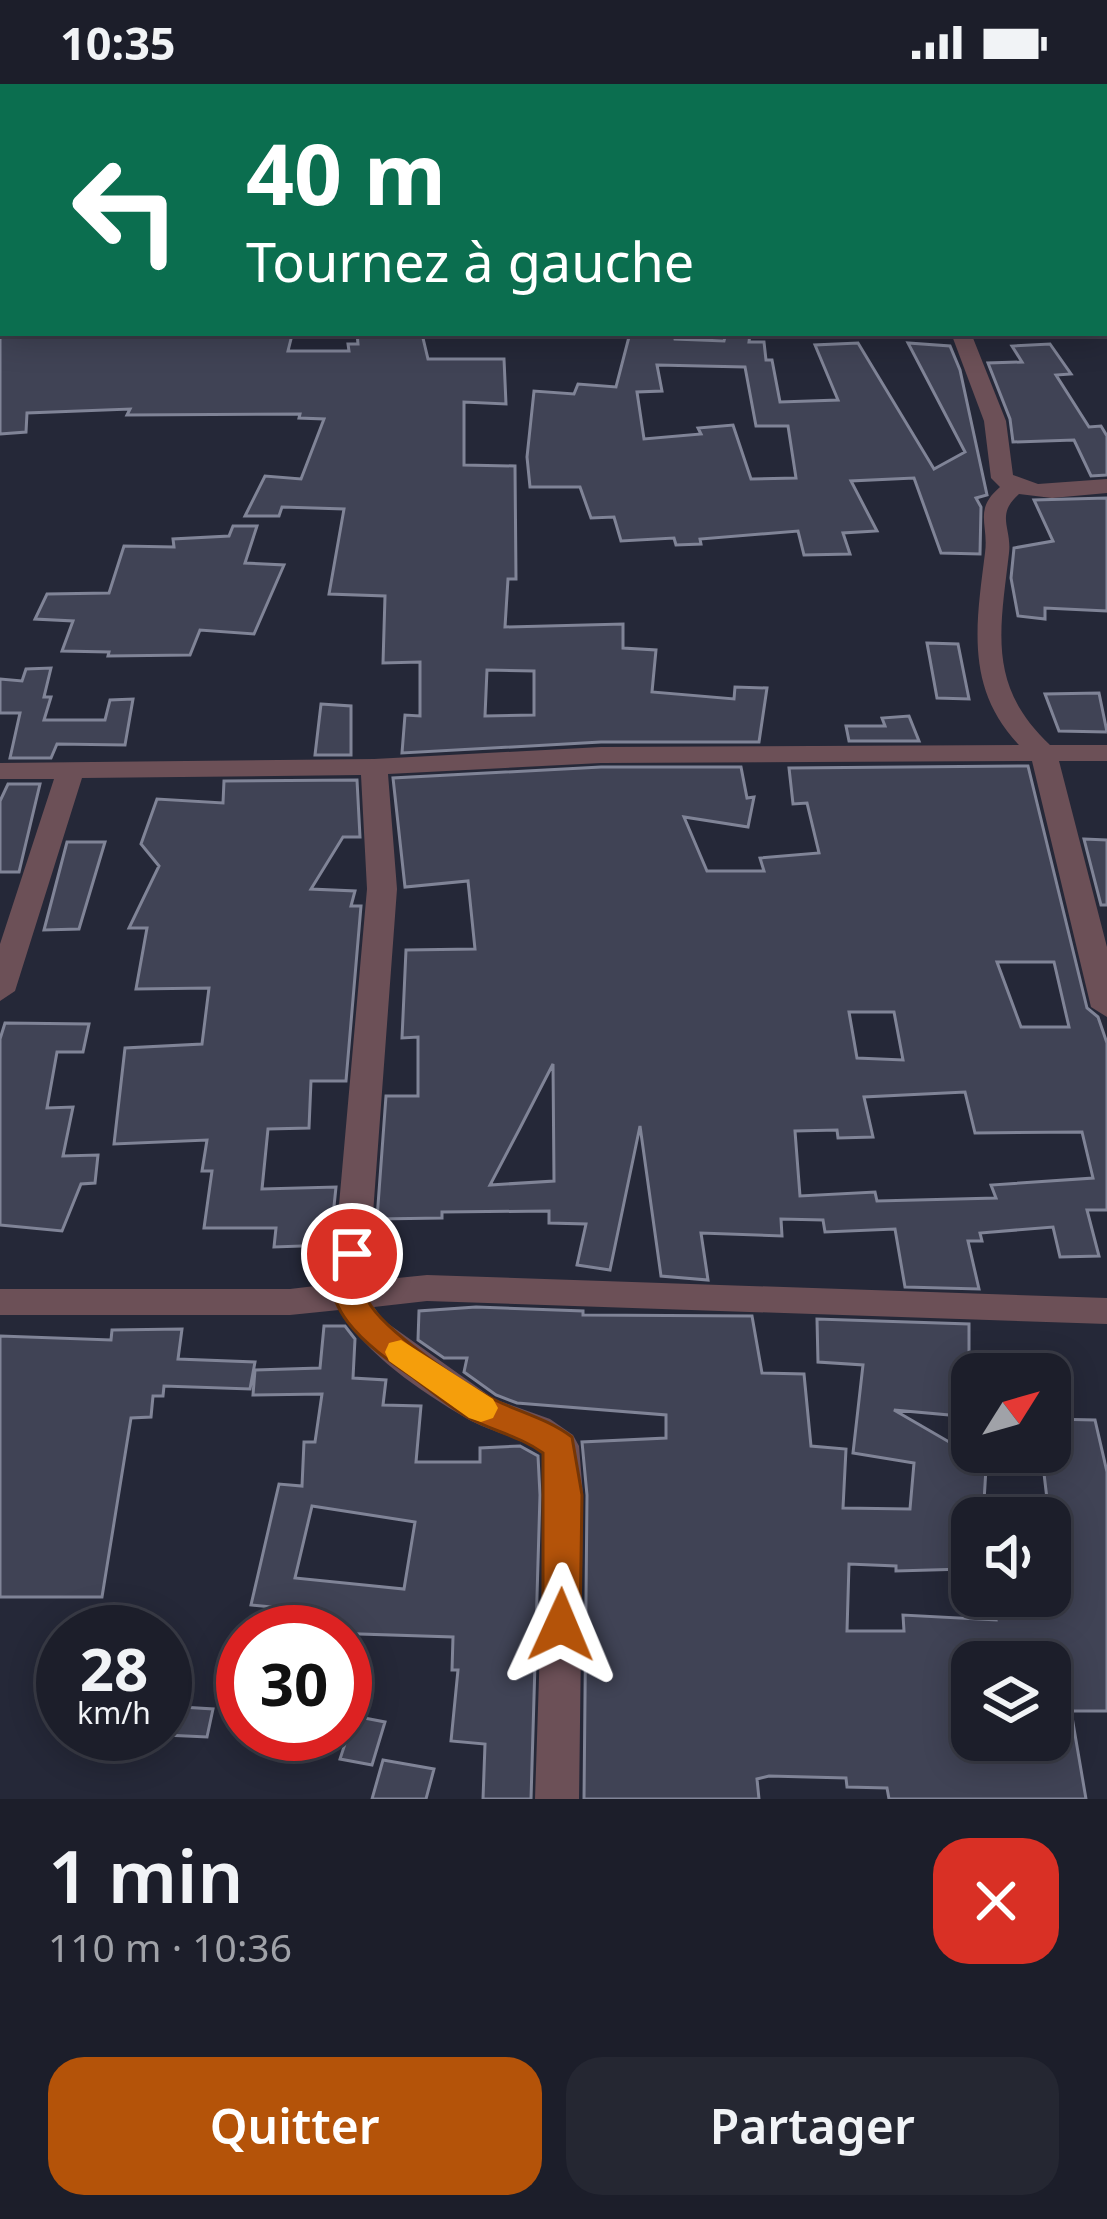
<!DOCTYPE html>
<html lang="fr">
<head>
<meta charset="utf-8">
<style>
  body { margin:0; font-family:"Noto Sans",sans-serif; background:#252732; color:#f1f3f6; height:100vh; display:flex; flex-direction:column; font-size:45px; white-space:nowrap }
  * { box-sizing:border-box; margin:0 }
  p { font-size:39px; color:#a0a2a8 }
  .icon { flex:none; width:66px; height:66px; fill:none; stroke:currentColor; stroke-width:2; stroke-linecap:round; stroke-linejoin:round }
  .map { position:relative; height:1715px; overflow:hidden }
  .sheet { display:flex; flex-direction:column; background:#1c1e2a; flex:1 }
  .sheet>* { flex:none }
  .hud { position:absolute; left:0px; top:0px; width:1107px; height:252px; box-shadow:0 6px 30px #0003,0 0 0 3px #3a3c47; background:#0b6e4f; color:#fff; overflow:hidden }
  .needle { width:78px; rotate:53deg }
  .fabs { position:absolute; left:951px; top:1269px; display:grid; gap:24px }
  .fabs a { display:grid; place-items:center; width:120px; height:120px; border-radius:24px; background:#1c1e2a; box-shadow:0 6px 30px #0003,0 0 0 3px #3a3c47; font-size:60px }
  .speed { position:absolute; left:36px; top:1521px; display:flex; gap:24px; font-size:60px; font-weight:700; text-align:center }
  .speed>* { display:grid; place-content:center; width:156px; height:156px; border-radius:50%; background:#1c1e2a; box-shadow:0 6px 30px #0003,0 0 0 3px #3a3c47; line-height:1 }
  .speed small { font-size:30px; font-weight:400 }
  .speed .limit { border:18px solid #d22; background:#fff; color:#111 }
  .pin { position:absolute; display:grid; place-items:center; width:102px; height:102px; color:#fff; margin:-51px; border:6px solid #fff; border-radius:50%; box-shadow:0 3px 12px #0007 }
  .me { position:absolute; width:132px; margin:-66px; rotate:1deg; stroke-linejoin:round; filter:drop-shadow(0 0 9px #0008) }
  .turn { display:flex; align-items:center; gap:42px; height:252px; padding:0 48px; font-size:54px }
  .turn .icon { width:156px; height:156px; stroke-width:2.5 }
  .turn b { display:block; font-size:84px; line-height:102px }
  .round { display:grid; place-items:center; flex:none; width:126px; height:126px; border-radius:36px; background:#252732 }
  .head { display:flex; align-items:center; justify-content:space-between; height:204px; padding:0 48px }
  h1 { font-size:72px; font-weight:600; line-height:90px }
  .action { display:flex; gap:24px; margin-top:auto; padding:24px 48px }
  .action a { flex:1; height:138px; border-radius:36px; background:#b45309; color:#fff; font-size:48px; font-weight:600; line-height:138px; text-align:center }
  .action a+a { background:#252732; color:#f1f3f6 }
  .status { display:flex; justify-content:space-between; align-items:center; height:84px; padding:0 60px; background:#1c1e2a; direction:ltr }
  .status svg { height:33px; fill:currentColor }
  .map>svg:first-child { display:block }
  .building { fill:#404355; stroke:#808497; stroke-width:3; fill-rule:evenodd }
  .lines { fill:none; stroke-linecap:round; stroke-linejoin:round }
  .street { fill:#6c5057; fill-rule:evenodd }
  .route { fill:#b45309; stroke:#753606; stroke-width:3 }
  .slow { fill:#f59e0b }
</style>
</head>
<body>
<div class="status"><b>10:35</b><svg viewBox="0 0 49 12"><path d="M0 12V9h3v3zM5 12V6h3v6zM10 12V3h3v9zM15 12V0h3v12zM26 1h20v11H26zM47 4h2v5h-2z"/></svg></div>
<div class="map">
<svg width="1107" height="1715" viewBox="0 0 1107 1715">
  <rect width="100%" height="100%" fill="#252838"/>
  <!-- building -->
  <path class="building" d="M0,249h262l30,2 -4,16h61l-1,-7h10l-1,-11 65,1 6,25h76l2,45 -42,-2v63l51,1 1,113h-8l-3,48 118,-3v24l33,2 -4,42 82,7 1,-12 32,1 -8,54h-158l-199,11 3,-38 15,1v-54l-37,1 2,-67 -56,-2 15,-85 -62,-2 -3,9h-34l20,-40 36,3 23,-60 -25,-1 1,-4 -173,1 3,-6 -103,4 -1,19 -26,2zM487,586l47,1v44l-49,1z
    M630,249h44l1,6 49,2 2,-8 24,1 -1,8h15l2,18h6l8,42 58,-2 -23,-55 43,-2 76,126 31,-17 -57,-109 42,3 10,24 27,125 -11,3 5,9 -1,47 -39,-1 -27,-75 -63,3 26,50 -34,2 7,21 -46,1 -6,-24 -98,8 1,5 -25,1 -2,-7 -53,3 -7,-24 -23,1 -11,-31h-50l-3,-30 7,-66 40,3 4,-10 38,3zM657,281l88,2 11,59h32l8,52 -45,1 -18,-54 -35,3 3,6 -57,5 -7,-47 25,-1z
    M1050,260l21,30 -15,1 33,52 12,-1 6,10v39l-16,1 -17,-36 -61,2 -3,-23 -22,-56 34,-1 -10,-16z
    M1107,414v113l-62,-3v11l-27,-3 -7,-38 3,-30 39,-7 -19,-41z
    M233,442h24l-12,37 39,2 -30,69 -54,-4 -10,25 -82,1 1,-4 -47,-1 11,-30 -38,-2 12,-25 62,-1 15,-47 50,1 -1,-8 56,-3z
    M927,559l31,1 11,55 -32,-1z
    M51,584l-7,29h7l-7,23h61l5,-20 23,-1 -8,46 -68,-1 -6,14h-41l10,-45h-20v-34l22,2 4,-12z
    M1099,609l8,39 -48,-1 -14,-37z
    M321,620l30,2v49h-36z
    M909,632l10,25h-70l-3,-15h39l-3,-8z
    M1028,682l59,242 11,9 9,26v167h-20l12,46 -39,1 -7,-30 -73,6 2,8h-14l11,48 -74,-2 -10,-58 -70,3 -2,-12 -42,-1 1,17 -81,-3 7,47 -47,-4 -21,-150 -30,144 -33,-5 9,-41 -37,-1v-12l-107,1v6l-65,1 9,-123h32v-59l-16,1 4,-88 69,-1 -7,-68 -63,6 -12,-109 208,-11h140l6,31 7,-1 -6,30 -64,-10 23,54h57l-4,-13 59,-5 -12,-50 -14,1 -4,-36zM997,878h57l15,65h-48zM849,928h45l9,48 -46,-2zM553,980l1,117 -64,4 30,-57zM965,1008l10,41 107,-1 11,46 -102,7 5,13 -119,3 -2,-9 -75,4 -5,-65 42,-1 1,8 35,-1 -9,-40z
    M357,696l3,57h-17l-32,52 44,2 -4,15h10l-15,175h-35l-2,47 -41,1 -6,60 74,-2 -6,58 -56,2 2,-19h-72l8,-57h-10l5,-31 -93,4 11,-96 77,-4 7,-56 -73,1 11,-61h-18l30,-62 -18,-22 16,-45 66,4 1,-22z
    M8,700h32l-21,88h-19v-71z
    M1084,755l23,1v65h-6z
    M67,758h38l-26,87 -35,1z
    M5,939l84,1 -6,28h-26l-10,56 26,-1 -10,49 35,-1 -3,28 -14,1 -19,47 -62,-6v-186z
    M476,1223l107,4v4l169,1 10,57 42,1 7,72 35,3 -3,59 67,1 4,-46 -61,-10 10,-88 -45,-3 -1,-43 152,5v29l51,13 -1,8h-47v43l-78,-7 88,51 4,7 -3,50h-11v6l-16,-4 9,49 -69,2v-5l-47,-2 -2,67h57l-1,-16 93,5 -4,-24h64l-1,-5 11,1 -16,-68 -8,-67 13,1 -5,-39 45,1 12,52v239h-36l15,88h-197l-2,-11 -40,-1 -1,-9 -77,-2 -12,3 2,20h-175l3,-304 -5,-53 84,-4v-23l-149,-12 -21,-8 -32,-23 3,-14h-23l-26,-18 1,-29zM972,1578h78v78h-78z
    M324,1242h21l10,13 -2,39 33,2 -3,25 38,1 -5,56h64v-14l40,-2 18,10 2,39 -9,304h-48l2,-55 -34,-3 7,-71h-6l1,-33 -155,-5 5,-22 -52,-5 28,-121 23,2 2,-44h11l7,-48 -69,1 2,-25 65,-2zM312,1422l103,16 -11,67 -109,-11z
    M182,1245l-4,30 77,3 -5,27 -86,-3 -1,10h-10l-2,21 -20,1 -29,179h-102v-261l111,4 1,-10z
    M165,1622l48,3 -6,28 -42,-2z
    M354,1632l31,6 -13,43 -32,-6z
    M383,1676l51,9 -8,30h-54z"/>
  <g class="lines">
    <!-- street -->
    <path class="street" d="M1104,33h3v10h-3z
      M0,57h3v10h-3z
      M1104,145h3v12h-3z
      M0,228h3v12h-3z
      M951,249h20l35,88 7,54 25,9 69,-5v14l-55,5 -33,-4c-24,21 -7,34 -10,59 -9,78 -22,133 41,192h57v16h-48l48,186v70l-16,-10 -59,-246 -431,2 -213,11 9,115 -29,392 59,-6 680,23v26l-680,-23 -53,6 9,13 111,79 56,20 23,16 6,11 4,49 -4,304h-44l10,-304 -3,-42c-24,-17 -52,-21 -76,-35 -46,-27 -99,-63 -127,-108l-49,5h-290v-26h290l42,-5 35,-395 -6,-114 -279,3 -67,213 -15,10v-57l54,-165h-54v-16l374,-4 227,-12 418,-2c-54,-57 -43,-120 -34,-192 4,-29 -12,-43 15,-66l-9,-9 -7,-57z"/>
  </g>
  <!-- route -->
  <path class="route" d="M352,1159l11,3c10,17 -3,38 5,55 16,30 95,83 127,99 27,13 53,19 77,37l10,58 -2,130 -6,11 -13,5 -13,-5 -5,-11v-172c-23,-17 -51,-22 -76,-36 -18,-11 -36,-26 -53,-39 -42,-29 -107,-72 -73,-132z"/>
  <!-- slow -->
  <path class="slow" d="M401,1256l92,59 5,9 -5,10 -12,4 -12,-4 -80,-57 -4,-9 4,-9z"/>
</svg>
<div class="fabs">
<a><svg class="needle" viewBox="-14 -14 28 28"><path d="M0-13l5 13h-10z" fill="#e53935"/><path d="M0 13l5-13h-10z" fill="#a0a2a8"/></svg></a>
<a><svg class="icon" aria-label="sound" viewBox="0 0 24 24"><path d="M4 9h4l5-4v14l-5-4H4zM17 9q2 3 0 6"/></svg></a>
<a><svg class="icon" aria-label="layers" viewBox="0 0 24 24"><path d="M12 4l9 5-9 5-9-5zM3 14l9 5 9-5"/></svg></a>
</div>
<div class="speed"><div>28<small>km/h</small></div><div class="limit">30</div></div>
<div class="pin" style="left:352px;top:1170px;background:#d93025"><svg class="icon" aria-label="arrive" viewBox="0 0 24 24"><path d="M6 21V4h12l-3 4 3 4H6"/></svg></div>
<svg class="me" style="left:561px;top:1541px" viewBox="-20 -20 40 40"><path d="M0-17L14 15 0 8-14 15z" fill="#b45309" stroke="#fff" stroke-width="4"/></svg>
<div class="hud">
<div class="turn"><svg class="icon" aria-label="left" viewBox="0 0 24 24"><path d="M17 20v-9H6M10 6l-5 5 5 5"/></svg><div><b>40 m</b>Tournez à gauche</div></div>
</div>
</div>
<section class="sheet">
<div class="head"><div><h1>1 min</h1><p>110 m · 10:36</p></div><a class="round" style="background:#d93025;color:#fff"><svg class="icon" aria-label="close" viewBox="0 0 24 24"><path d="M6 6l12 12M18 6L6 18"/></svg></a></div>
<div class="action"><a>Quitter</a><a>Partager</a></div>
</section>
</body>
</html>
